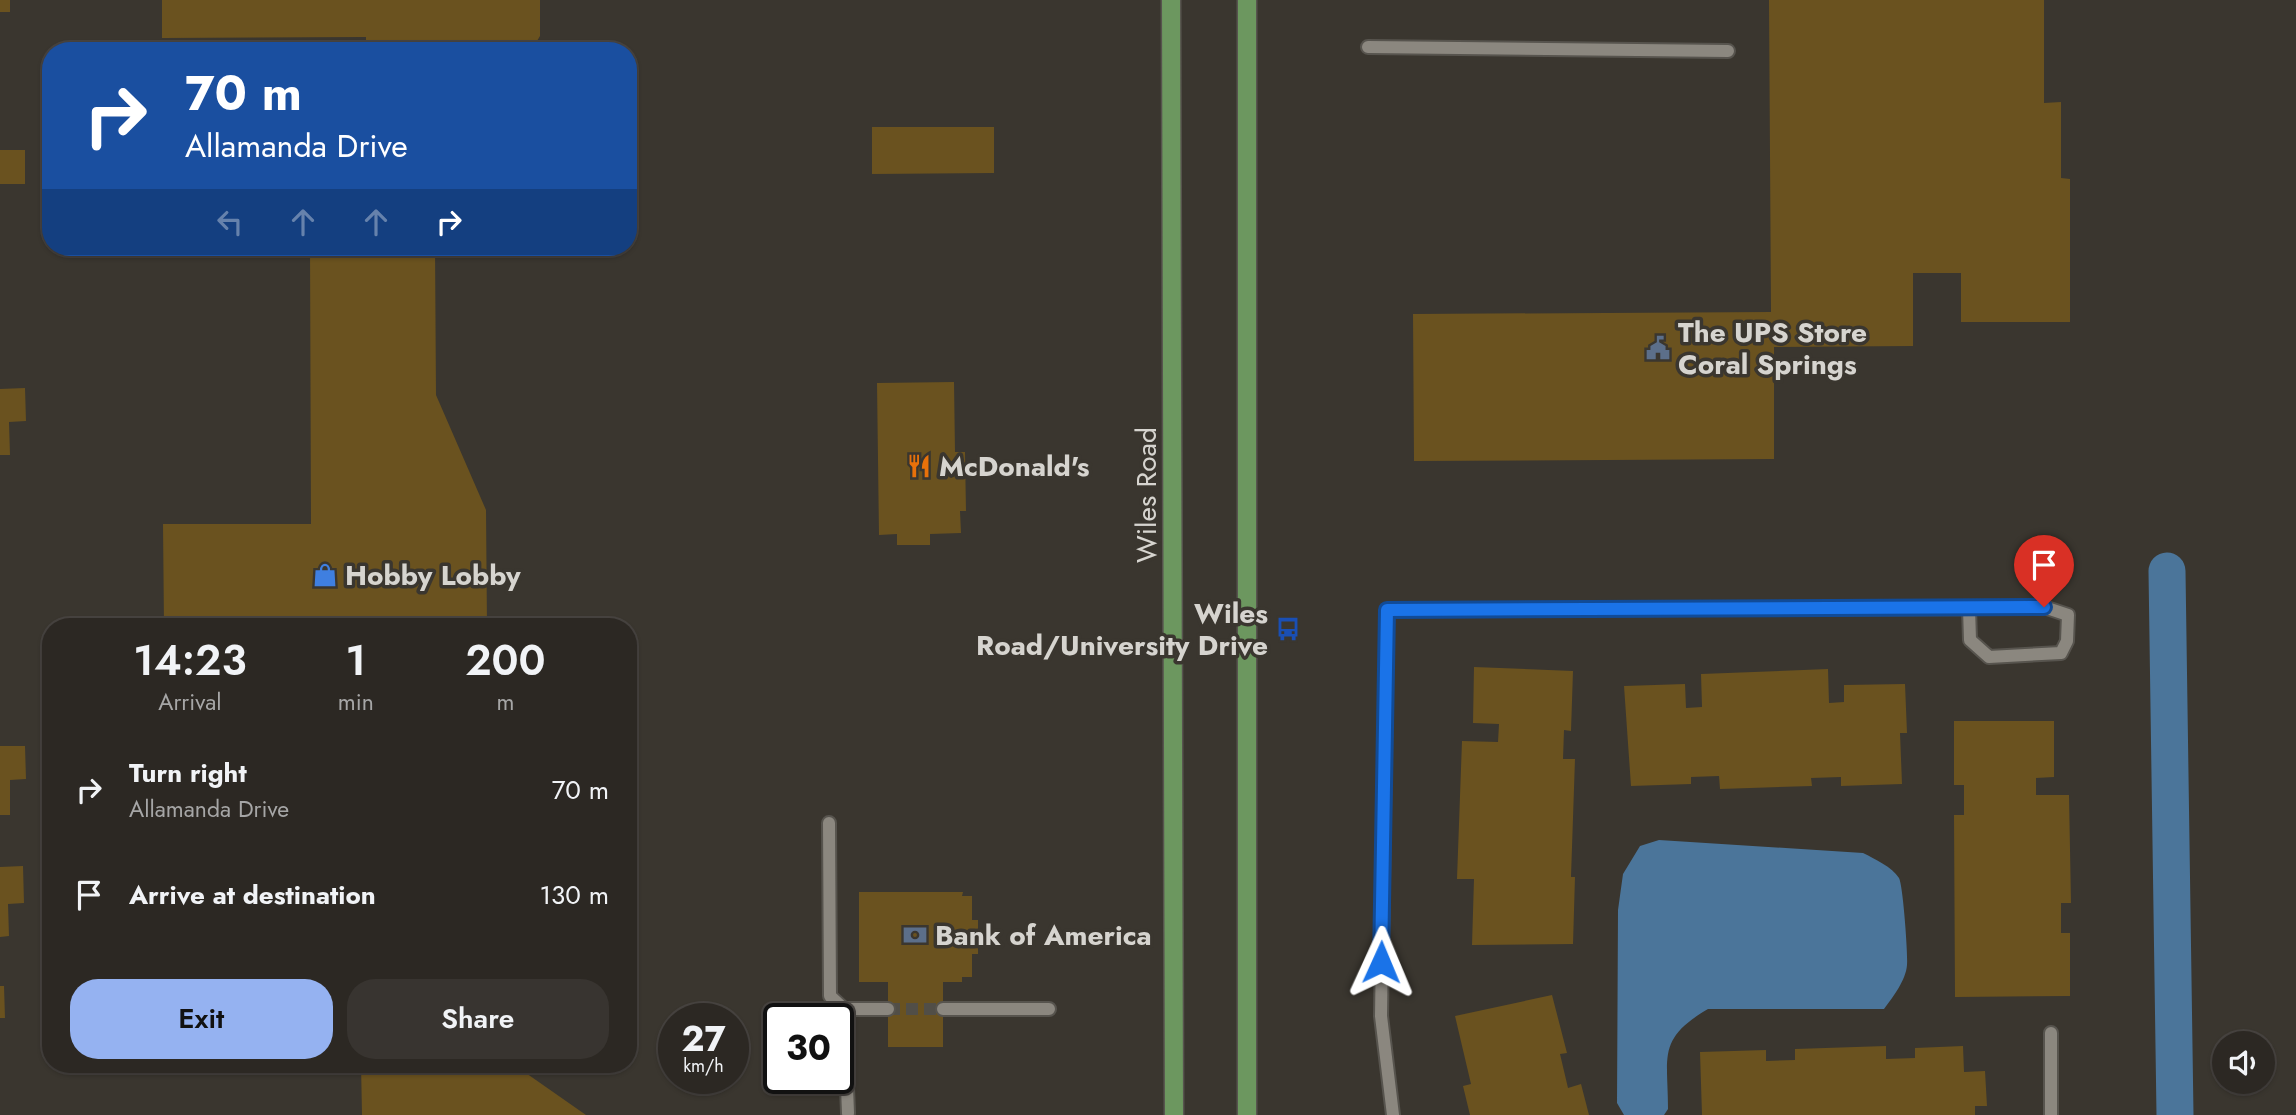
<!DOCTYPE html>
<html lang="en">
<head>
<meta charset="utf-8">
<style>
  body { margin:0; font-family:Jost,sans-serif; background:#383430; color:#f1f3f6; height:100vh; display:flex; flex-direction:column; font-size:26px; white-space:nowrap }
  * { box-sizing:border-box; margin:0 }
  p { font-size:23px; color:#a6a6a6 }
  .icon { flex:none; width:38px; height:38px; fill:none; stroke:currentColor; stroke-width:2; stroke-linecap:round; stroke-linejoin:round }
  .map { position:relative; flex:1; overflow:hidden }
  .details { position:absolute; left:42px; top:618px; width:595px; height:455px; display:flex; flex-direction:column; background:#2c2823; border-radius:28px; box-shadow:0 2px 5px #0004,0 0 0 2px #484441 }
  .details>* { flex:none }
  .banner { position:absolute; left:42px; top:42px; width:595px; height:214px; border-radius:28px; box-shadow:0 2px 5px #0004,0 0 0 2px #484441; background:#1a4fa0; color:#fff; overflow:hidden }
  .controls { position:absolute; left:2212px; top:1031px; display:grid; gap:14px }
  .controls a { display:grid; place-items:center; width:63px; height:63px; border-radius:50%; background:#2c2823; box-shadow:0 2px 5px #0004,0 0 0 2px #484441; font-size:35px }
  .speed { position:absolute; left:658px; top:1003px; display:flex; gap:14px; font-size:35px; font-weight:700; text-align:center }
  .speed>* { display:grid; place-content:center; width:91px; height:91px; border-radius:50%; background:#2c2823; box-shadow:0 2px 5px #0004,0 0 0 2px #484441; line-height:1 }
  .speed small { font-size:18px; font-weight:400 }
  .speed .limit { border:4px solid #111; border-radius:10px; background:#fff; color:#111 }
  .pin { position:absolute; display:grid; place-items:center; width:60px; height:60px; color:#fff; margin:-72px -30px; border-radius:50% 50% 50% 0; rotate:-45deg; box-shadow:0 0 7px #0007 }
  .pin .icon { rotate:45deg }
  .me { position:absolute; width:77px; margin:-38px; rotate:1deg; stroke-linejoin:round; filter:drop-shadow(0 0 5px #0008) }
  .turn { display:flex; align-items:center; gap:24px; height:147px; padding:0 28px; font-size:32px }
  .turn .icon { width:91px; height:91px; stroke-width:2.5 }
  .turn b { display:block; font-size:49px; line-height:60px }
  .lanes { display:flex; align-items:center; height:66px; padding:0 28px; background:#0003; justify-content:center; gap:35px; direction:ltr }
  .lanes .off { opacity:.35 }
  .eta { display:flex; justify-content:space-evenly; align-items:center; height:119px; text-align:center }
  .eta b { font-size:42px; font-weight:600; line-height:49px }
  .primary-button { display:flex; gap:14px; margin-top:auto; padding:14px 28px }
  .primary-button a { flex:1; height:80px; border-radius:28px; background:#95b2f1; color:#111; font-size:28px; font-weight:600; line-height:80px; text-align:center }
  .primary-button a+a { background:#383430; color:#f1f3f6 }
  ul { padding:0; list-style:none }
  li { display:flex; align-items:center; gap:21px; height:105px; padding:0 28px }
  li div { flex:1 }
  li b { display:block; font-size:26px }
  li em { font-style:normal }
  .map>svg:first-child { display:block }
  .water { fill:#4b759a }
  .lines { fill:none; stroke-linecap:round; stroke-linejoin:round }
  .canal { stroke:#4b759a; stroke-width:37 }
  .building { fill:#6a521f }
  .minor-tunnel { stroke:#514e47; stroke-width:12; stroke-dasharray:12 6; stroke-linecap:butt }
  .minor-casing { stroke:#57544e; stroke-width:16 }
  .major-casing { stroke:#57544e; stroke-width:21 }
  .minor { stroke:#8b877f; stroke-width:12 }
  .major { stroke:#6c975f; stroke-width:18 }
  .route-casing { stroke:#114b97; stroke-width:18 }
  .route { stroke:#1a73e8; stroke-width:12 }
  .labels { text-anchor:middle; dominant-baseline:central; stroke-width:7; stroke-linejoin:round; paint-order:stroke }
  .poi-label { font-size:28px; font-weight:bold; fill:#d6d4cf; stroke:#3a362f; text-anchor:start }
  .street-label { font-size:28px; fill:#d6d4cf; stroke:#3a362f }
</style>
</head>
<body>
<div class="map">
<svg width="2296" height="1115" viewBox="0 0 2296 1115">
  <rect width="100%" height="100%" fill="#3a362f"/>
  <!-- water -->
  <path class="water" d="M1659,840l204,13c12,6 29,14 36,25 4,7 9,77 8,87 -1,15 -14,32 -23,44h-176c-51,30 -40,47 -40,100l-4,6h-40l-7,-12 1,-193 5,-36 17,-28z"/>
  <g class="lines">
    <!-- canal -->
    <path class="canal" d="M2167,571l8,544"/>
  </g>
  <!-- building -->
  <path class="building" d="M0,0h10v12h-10z
    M162,0h378v36l-9,15h-165v-14l-204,1z
    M1769,0h275v103l17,-1v76l9,1v143h-109v-49h-48v73l-139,1v112l-360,2 -1,-147 358,-2z
    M872,127h122v46l-122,1z
    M0,150h25v34h-25z
    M310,247h125l1,148 50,115 1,116h-323l-1,-102h148z
    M954,382l1,70h10l1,59h-6l1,22 -31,1v11h-33v-11l-18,1 -2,-152z
    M25,388l1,33 -17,1 1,33h-10v-66z
    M1474,667l99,4 -2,60 -7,-1 -1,29h12l-4,118h4l-2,67 -101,1 2,-66h-17l5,-138 36,1 1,-18 -26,-1z
    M1828,669l1,34 15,-1v-17l61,-1 2,49h-7l2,51 -61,2v-9l-30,1 1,8 -92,3 -1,-13 -28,1v7l-60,2 -7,-100 61,-2 1,24 16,-1 -1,-33z
    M1954,721h100v56l-18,1v17h33l2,108h-10v30h9v63l-115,1 -1,-182h10v-30h-10z
    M0,746h25l1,33 -16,1v35h-10z
    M23,866l1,37 -16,1 1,32 -9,1v-70z
    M859,892h104l-1,4h10v24h6v34h-6v23h-10v5h-19v65h-55v-65h-29z
    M0,986h4l1,32h-5z
    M1552,995l15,58 -7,1 8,34 13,-4 8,31h-119l-7,-29 8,-2 -16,-68z
    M1886,1046v13l29,-1v-10l48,-2 1,26 21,-1 2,35h-12v9h-273l-2,-63 66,-2v11l29,-1v-11z
    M361,1064h152l73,51h-224z"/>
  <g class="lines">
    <!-- minor-tunnel -->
    <path class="minor-tunnel" d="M888,1009h55"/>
    <!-- minor casing -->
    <g class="minor-casing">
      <path id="minor" d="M1368,47l360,4
        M829,823l1,173 14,13h44
        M844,1009l4,104
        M943,1009h106
        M2051,1033v82
        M1393,1115l-12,-99 6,-406 582,-2 75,-1 24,8 -1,26 -6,12 -72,4 -19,-17 -1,-32"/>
    </g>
    <!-- major casing -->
    <g class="major-casing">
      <path id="major" d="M1171,0l3,1115
        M1247,0v1115"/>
    </g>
    <!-- minor -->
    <use href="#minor" class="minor"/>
    <!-- major -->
    <use href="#major" class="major"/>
  </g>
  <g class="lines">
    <!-- route casing -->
    <g class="route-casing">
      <path id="route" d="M1381,962l6,-352 657,-3"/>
    </g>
    <!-- route -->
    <use href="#route" class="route"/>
  </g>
  <!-- icons -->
  <defs>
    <g id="civic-bare" transform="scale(1.89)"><path d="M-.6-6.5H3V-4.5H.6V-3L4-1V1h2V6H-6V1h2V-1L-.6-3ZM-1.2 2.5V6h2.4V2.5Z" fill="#5c6f8a" stroke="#3a362f" stroke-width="2.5" paint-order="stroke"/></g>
    <g id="restaurant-bare" transform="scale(1.89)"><path d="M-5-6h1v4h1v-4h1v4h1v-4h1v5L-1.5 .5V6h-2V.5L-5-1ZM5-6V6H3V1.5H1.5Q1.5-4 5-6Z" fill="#e8710a" stroke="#3a362f" stroke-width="2.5" paint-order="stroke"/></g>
    <g id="shop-bare" transform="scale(1.89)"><path d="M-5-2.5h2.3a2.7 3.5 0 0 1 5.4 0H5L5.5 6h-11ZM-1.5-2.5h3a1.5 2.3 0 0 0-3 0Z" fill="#3f7fe0" stroke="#3a362f" stroke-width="2.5" paint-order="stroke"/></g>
    <g id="bus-bare" transform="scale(1.89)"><path d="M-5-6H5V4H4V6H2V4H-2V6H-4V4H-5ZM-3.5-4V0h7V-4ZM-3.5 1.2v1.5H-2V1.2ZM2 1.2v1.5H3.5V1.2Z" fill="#1a4fb4" stroke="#3a362f" stroke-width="2.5" paint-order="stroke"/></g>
    <g id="bank-bare" transform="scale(1.89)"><path d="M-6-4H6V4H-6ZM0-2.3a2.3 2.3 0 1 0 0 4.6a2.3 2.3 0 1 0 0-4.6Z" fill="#5c6f8a" stroke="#3a362f" stroke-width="2.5" paint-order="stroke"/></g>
  </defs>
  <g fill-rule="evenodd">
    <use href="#civic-bare" x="1658" y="348"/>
    <use href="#restaurant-bare" x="919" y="466"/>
    <use href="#shop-bare" x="325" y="575"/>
    <use href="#bus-bare" x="1288" y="629"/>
    <use href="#bank-bare" x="915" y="935"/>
  </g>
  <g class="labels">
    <!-- poi labels -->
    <g class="poi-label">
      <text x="1678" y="332">The UPS Store<tspan x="1678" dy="32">Coral Springs</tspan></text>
      <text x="939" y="466">McDonald's</text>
      <text x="345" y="575">Hobby Lobby</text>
      <text x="1268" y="613" text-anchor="end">Wiles<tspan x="1268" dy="32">Road/University Drive</tspan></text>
      <text x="935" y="935">Bank of America</text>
    </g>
    <!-- street labels -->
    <g class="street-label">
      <text transform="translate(1146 495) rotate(-90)">Wiles Road</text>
    </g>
  </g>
</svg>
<div class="controls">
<a><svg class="icon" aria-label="sound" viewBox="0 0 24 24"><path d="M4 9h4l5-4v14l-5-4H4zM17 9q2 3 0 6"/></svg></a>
</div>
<div class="speed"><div>27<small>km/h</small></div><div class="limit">30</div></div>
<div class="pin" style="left:2044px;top:607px;background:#d93025"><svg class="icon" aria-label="arrive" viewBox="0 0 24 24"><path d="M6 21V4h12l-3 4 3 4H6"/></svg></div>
<svg class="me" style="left:1381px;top:962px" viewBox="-20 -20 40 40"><path d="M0-17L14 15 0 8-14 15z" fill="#1a73e8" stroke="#fff" stroke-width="4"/></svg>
<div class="banner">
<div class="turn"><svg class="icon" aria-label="right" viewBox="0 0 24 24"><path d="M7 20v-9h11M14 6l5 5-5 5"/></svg><div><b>70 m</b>Allamanda Drive</div></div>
<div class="lanes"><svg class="icon off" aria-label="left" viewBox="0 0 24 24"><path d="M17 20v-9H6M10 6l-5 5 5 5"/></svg><svg class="icon off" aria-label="ahead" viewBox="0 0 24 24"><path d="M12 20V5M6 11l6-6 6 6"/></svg><svg class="icon off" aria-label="ahead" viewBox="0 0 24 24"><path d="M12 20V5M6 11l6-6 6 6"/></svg><svg class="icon" aria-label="right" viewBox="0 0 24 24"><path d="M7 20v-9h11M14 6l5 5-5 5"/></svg></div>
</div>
<section class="details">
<div class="eta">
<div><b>14:23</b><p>Arrival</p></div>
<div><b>1</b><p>min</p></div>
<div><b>200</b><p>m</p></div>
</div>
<ul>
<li><svg class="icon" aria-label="right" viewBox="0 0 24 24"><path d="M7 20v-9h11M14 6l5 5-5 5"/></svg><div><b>Turn right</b><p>Allamanda Drive</p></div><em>70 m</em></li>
<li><svg class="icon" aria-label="arrive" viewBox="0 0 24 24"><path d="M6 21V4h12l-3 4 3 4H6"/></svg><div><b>Arrive at destination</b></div><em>130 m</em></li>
</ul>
<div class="primary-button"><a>Exit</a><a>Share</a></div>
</section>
</div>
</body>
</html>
